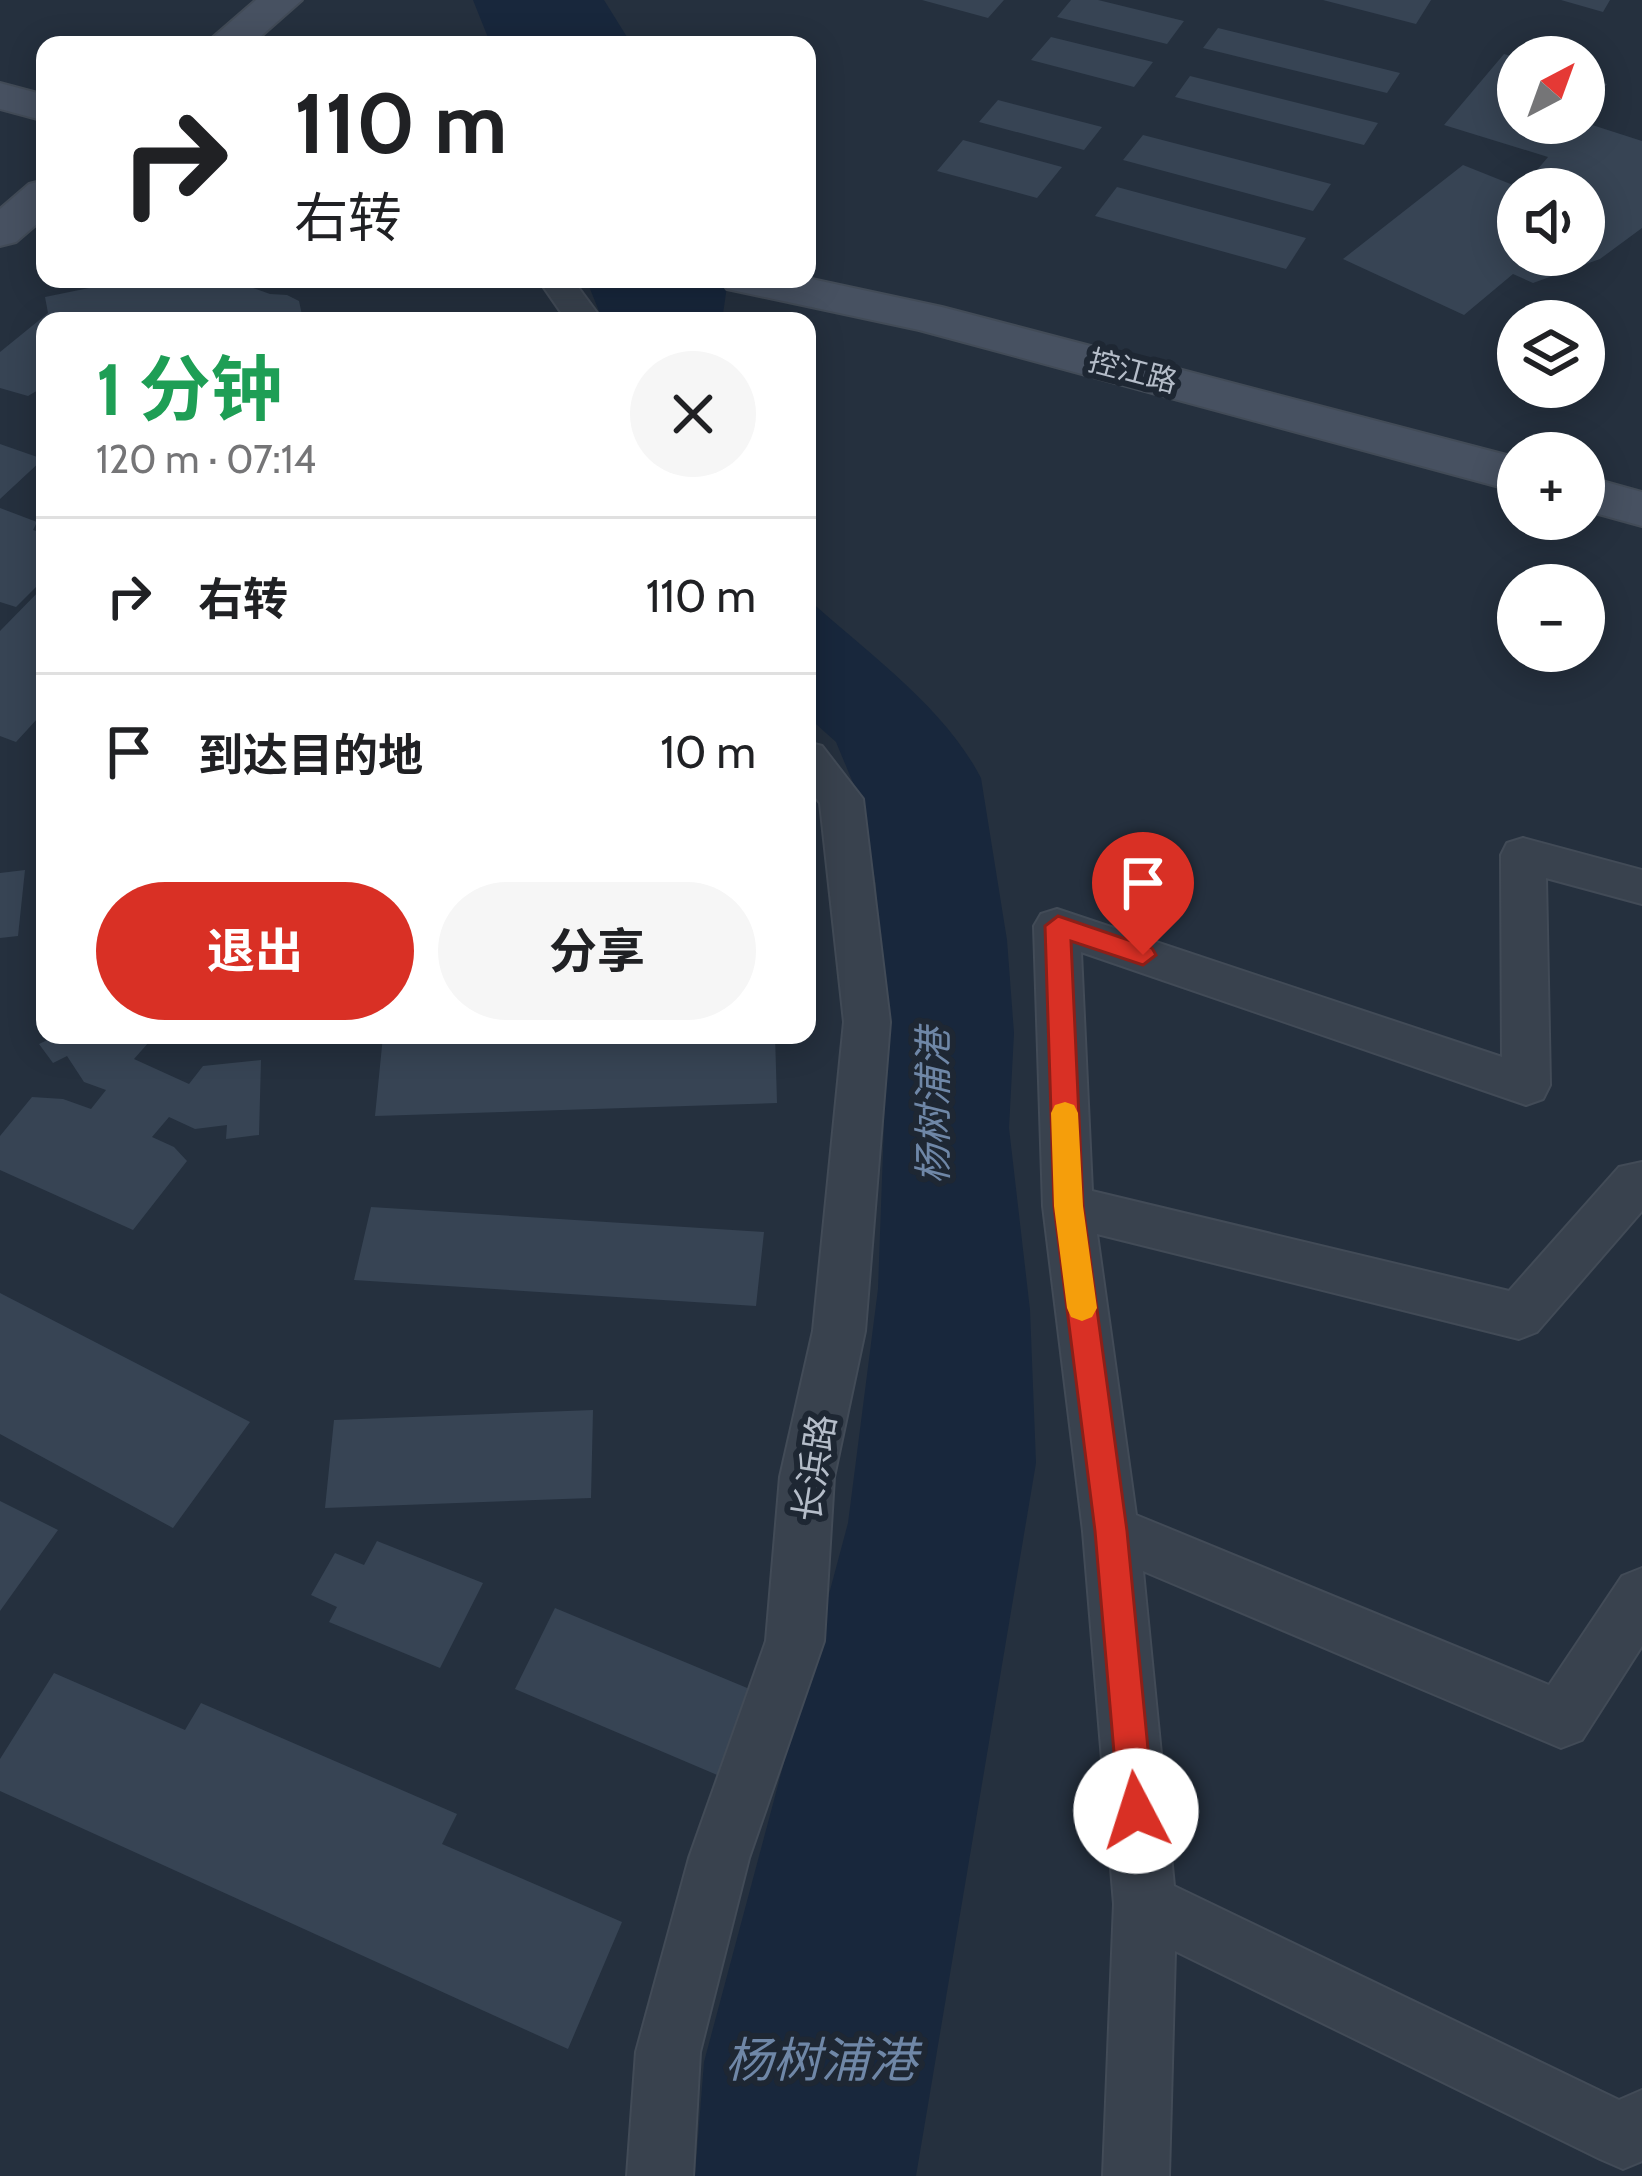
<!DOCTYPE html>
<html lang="zh">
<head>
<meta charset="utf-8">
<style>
  body { margin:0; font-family:Cabin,"Noto Sans SC",sans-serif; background:#f6f6f6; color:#202124; height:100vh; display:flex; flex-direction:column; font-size:45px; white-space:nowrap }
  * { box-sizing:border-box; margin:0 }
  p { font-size:39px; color:#757577 }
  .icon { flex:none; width:66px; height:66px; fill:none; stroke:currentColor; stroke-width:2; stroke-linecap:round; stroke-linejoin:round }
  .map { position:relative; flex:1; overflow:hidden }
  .details { position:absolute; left:36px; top:312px; width:780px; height:732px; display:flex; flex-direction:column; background:#fff; border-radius:24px; box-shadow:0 6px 30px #0003 }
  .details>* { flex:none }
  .guide { position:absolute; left:36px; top:36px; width:780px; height:252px; border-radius:24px; box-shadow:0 6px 30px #0003; background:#fff; color:#202124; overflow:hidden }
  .needle { width:78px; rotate:41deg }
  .fabs { position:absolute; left:1497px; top:36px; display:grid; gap:24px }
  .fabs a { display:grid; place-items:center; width:108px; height:108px; border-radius:50%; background:#fff; box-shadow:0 6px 30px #0003; font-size:60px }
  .pin { position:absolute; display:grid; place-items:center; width:102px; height:102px; color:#fff; margin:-123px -51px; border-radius:50% 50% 50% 0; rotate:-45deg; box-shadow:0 0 12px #0007 }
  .pin .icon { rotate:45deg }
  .me { position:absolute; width:132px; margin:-66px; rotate:355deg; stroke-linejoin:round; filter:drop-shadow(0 0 9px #0008) }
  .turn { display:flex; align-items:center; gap:42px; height:252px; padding:0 60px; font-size:54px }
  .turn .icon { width:156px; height:156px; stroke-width:2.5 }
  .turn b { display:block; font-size:84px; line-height:102px }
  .round { display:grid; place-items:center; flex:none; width:126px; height:126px; border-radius:63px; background:#f6f6f6 }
  .headline { display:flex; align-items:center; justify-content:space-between; height:204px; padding:0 60px }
  h1 { font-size:72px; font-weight:700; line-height:90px; color:#1e9e55 }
  .primary-button { display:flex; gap:24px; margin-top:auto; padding:24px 60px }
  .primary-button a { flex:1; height:138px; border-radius:72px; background:#d93025; color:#fff; font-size:48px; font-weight:700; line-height:138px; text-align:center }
  .primary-button a+a { background:#f6f6f6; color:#202124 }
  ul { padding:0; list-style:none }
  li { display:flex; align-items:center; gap:36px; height:156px; padding:0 60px; border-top:3px solid #e0e0e0 }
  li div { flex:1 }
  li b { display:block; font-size:45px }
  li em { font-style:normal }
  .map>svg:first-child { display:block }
  .water { fill:#18273c }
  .building { fill:#374454 }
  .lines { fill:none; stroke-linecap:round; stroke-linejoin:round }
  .street-casing { stroke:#424b57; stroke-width:4 }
  .secondary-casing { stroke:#424b57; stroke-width:4 }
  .street { fill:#39424e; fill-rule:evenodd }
  .secondary { fill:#475161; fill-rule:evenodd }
  .route { fill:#d93025; stroke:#8d1f18; stroke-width:3 }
  .slow { fill:#f59e0b }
  .labels { text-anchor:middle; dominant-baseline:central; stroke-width:12; stroke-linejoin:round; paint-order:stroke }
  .far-street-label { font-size:30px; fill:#b5bdc9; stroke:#1e2733 }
  .street-label { font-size:36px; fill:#b5bdc9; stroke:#1e2733 }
  .water-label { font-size:39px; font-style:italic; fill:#6f87a7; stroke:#1e2733 }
  .near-water-label { font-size:48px; font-style:italic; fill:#6f87a7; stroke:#1e2733 }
</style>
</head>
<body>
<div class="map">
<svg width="1642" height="2176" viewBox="0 0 1642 2176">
  <rect width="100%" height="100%" fill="#25303e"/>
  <!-- water -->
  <path class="water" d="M473,0h131l28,45h-141z
    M586,279h142l-6,42h-119z
    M807,598c59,54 137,108 174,180l26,162 7,93 -5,95 21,182 6,153 -120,713h-221l9,-114 144,-539 30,-234 7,-192 -9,-213 -20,-94 -20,-48 -29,-26z"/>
  <!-- building -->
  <path class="building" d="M922,0h82l-16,18z
    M1071,0h27l86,21 -17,23 -110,-27z
    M1323,0h108l-15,24z
    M1561,0h49l-7,12z
    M1218,28l182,45 -13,20 -184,-45z
    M1051,37l102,25 -19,25 -103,-27z
    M1504,54l14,4v65h68l56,18v87l-42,31 -67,24 -20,-9 -49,41 -121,-56 120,-94 55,22v68h66v-66h-63l27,-32 -104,-32z
    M1190,76l188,47 -14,22 -189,-48z
    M1584,77l23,7 -23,30z
    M998,100l104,27 -18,23 -105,-28z
    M1143,135l188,49 -18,27 -190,-51z
    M963,140l99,27 -25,31 -100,-27z
    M1117,187l189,51 -20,31 -191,-53z
    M133,279h95l42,15 17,1 12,6 3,14 -6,6h-251v65l-17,10 -28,-8v-36l48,-39 -3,-16z
    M0,444l43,15 -43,40z
    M0,508l37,14 -4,8 12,4v44l-29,29 -16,-5z
    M45,585v135l-7,-2 -22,24 -16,-6v-105z
    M25,870l-7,66 -18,2v-65z
    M58,1035h86l5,7 -15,17 55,25 14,-18 58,-6 -2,75 -33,4 1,-14 -32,4 -26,-12 -17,20 22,10 13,14 -54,69 -133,-60v-34l32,-39 31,2 28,10 15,-19 -22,-8 -17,-26 -14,7 -14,-19z
    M775,1035l2,68 -402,13 8,-80z
    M371,1207l393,25 -8,74 -402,-26z
    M0,1293l250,129 -77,106 -173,-94z
    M593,1410l-2,88 -266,10 9,-88z
    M0,1501l58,29 -58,81z
    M377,1541l106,42 -43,85 -111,-46 8,-15 -26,-12 24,-42 29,12z
    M555,1608l209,87 -35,85 -214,-91z
    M54,1673l131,57 16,-27 256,111 -15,30 180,78 -54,127 -568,-258v-32z"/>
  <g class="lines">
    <!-- street casing -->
    <g class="street-casing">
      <path id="street" d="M538,279h34l31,42h-36z
        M807,742l15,4 41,53 27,223 -25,309 -31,146 -10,164 -75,217 -49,194 -7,124h-66l9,-124 53,-194 77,-217 14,-164 33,-146 31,-309 -24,-219 -13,-16z
        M1523,838l119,32v34l-96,-26 4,207 -7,14 -17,6 -445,-153 11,239 417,100 110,-124 23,-5v49l-105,121 -18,7 -422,-105 39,281 413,170 73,-109 20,-8v78l-60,94 -21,8 -418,-177 31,315 445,214 23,-10v71l-19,8 -23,-10 -425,-208 -6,225h-66l11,-272 -31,-373 -40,-325 -9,-280 7,-12 16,-5 445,148 -1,-202 6,-12z"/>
    </g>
    <!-- secondary casing -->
    <g class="secondary-casing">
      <path id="secondary" d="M256,0h46l-51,45h-47z
        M0,83l45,12v26l-45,-12z
        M45,180v37l-29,25 -16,4v-37l29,-25z
        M807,278l135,29 576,151v34l-599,-162 -192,-41 -7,-10z
        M1584,476l58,16v34l-58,-16z"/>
    </g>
    <!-- street -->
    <use href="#street" class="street"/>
    <!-- secondary -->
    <use href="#secondary" class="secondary"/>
  </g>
  <!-- route -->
  <path class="route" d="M1058,916l94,32 4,7 -13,10 -72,-24 12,265 44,325 27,280 -6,12 -12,5 -12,-5 -5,-12 -24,-280 -41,-325 -9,-280z"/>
  <!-- slow -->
  <path class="slow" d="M1065,1102l9,3 4,8 5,93 14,102 -5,9 -10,4 -11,-4 -4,-9 -13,-102 -3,-93 4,-8z"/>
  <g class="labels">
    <!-- far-street labels -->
    <g class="far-street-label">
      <text transform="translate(1133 371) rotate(15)">控江路</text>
    </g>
    <!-- street labels -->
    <g class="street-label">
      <text transform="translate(814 1468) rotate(-81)">长浜路</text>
    </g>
    <!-- water labels -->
    <g class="water-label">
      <text transform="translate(933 1106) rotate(-90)">杨树浦港</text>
    </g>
    <!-- near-water labels -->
    <g class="near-water-label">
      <text x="821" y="2060">杨树浦港</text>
    </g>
  </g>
</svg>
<div class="fabs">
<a><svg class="needle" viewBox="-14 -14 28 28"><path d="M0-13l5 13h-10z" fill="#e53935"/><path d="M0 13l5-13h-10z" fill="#757577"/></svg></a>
<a><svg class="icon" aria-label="sound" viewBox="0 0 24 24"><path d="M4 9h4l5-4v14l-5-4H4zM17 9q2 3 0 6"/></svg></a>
<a><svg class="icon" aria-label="layers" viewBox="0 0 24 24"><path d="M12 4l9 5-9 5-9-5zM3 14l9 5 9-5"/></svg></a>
<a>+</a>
<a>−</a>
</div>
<div class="pin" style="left:1143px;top:955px;background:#d93025"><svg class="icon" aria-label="arrive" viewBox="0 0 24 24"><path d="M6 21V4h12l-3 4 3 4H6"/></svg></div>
<svg class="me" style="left:1136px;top:1811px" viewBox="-20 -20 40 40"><circle r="19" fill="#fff"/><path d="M0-13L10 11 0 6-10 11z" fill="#d93025"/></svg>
<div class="guide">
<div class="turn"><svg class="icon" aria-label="right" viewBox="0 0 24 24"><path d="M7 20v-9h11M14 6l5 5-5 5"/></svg><div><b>110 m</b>右转</div></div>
</div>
<section class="details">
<div class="headline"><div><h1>1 分钟</h1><p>120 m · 07:14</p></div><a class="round"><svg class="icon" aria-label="close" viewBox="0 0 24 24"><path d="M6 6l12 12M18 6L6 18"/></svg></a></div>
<ul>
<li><svg class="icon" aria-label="right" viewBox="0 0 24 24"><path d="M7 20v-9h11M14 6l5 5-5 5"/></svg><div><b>右转</b></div><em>110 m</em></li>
<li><svg class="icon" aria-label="arrive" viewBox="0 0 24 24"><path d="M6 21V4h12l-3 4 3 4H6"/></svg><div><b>到达目的地</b></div><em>10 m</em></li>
</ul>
<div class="primary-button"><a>退出</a><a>分享</a></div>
</section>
</div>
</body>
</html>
